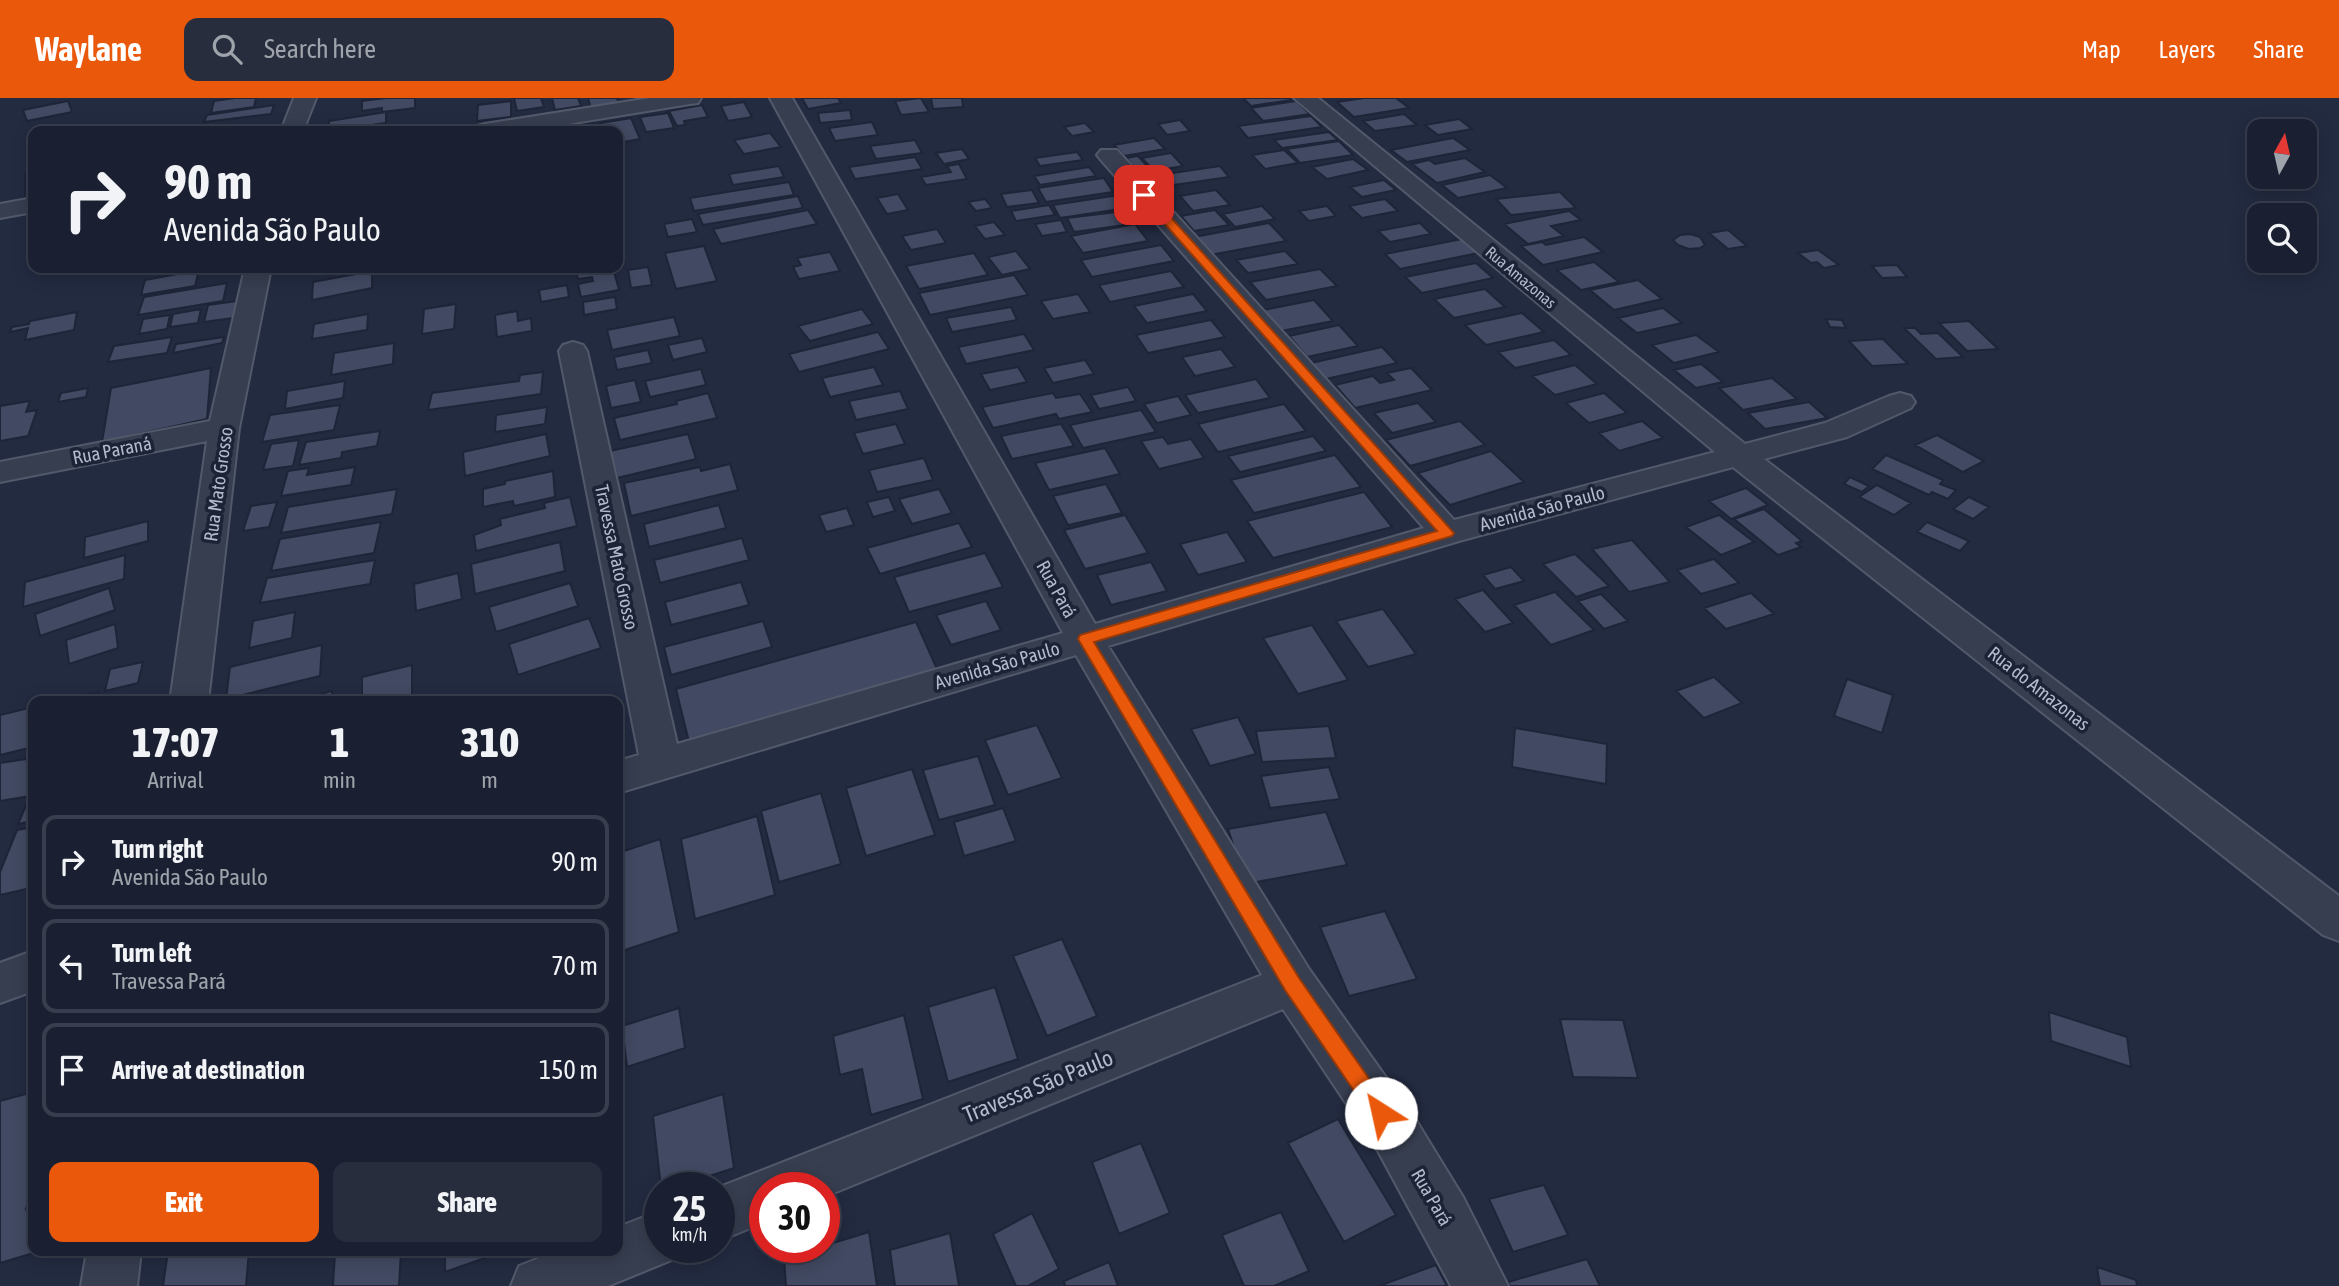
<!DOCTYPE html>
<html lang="en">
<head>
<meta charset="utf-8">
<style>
  body { margin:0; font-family:"Asap Condensed",sans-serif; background:#272d3d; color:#f1f3f6; height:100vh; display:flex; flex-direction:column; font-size:26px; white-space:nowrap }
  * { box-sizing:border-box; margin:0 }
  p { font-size:23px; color:#9fa3ab }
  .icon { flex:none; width:38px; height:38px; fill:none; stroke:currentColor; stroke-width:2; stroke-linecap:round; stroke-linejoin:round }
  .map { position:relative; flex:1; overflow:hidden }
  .sheet { position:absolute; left:28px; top:598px; width:595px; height:560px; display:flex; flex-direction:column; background:#1a2031; border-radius:14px; box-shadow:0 4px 18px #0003,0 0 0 2px #383e4d }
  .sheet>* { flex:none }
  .guide { position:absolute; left:28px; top:28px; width:595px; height:147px; border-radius:14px; box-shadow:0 4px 18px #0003,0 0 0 2px #383e4d; background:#1a2031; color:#f1f3f6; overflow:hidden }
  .needle { width:46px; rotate:8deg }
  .tools { position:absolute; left:2247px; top:21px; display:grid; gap:14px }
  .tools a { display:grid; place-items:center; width:70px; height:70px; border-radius:14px; background:#1a2031; box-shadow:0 4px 18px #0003,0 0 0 2px #383e4d; font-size:35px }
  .speed { position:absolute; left:644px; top:1074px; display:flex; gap:14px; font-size:35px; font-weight:700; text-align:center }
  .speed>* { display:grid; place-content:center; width:91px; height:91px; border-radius:50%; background:#1a2031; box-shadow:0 4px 18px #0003,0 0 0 2px #383e4d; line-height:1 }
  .speed small { font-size:18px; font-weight:400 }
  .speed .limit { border:10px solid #d22; background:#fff; color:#111 }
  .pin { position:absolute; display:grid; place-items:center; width:60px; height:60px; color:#fff; margin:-30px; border-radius:14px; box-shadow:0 4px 10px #0006 }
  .me { position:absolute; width:77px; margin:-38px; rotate:325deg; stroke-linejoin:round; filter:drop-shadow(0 0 5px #0008) }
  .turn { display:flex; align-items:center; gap:24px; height:147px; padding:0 21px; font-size:32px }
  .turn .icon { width:91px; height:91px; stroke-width:2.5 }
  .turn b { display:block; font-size:49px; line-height:60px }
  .eta { display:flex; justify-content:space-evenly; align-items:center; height:119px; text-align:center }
  .eta b { font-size:42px; font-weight:800; line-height:49px }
  .cta { display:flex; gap:14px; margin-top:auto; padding:14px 21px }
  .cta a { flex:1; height:80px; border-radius:14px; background:#ea580c; color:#fff; font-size:28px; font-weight:800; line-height:80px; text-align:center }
  .cta a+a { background:#272d3d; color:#f1f3f6 }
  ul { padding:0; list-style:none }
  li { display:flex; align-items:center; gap:21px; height:94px; margin:0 14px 10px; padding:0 7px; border:4px solid #383e4d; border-radius:14px }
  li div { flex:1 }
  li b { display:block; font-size:26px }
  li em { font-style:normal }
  header { display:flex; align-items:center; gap:42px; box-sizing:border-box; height:98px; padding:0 35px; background:#ea580c; color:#fff }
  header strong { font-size:33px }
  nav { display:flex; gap:38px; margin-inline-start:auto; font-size:24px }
  .search { width:490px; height:63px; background:#272d3d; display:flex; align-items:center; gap:18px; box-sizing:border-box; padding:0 24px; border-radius:14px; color:#9fa3ab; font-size:26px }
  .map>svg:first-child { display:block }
  .building { fill:#424a63; stroke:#1e2538; stroke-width:2 }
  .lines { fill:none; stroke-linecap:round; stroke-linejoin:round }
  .minor-casing { stroke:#52596b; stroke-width:4 }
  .minor { fill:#373e50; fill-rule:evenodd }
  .route { fill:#ea580c; stroke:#983908; stroke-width:2 }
  .labels { text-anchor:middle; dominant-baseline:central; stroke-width:7; stroke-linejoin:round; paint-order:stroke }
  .far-street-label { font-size:16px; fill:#b4b9cb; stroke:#1c2336 }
  .street-label { font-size:19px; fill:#b4b9cb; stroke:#1c2336 }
  .near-street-label { font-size:23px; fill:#b4b9cb; stroke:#1c2336 }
</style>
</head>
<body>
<header>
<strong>Waylane</strong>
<div class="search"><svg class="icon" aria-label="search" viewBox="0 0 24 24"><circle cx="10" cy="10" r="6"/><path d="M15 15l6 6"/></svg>Search here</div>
<nav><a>Map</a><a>Layers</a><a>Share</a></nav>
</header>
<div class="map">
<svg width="2339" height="1188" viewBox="0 0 2339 1188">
  <rect width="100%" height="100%" fill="#232b41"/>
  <!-- building -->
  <path class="building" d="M235,0h21l-2,9 -43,6 3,-12z
    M386,0h29v10l-33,4v-4l-20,3v-10z
    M514,0h27l3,9 -27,4z
    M552,0h26l3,8 -26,4z
    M588,0h29l2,7 -28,4z
    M802,0h36l3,5 -33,6z
    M921,0l8,14 -28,3 -6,-14z
    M931,0h31l1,9 -30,2z
    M1243,0h47l1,2 -40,6z
    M1364,0h32l13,10 -55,9 -17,-15z
    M68,3l4,11 -45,9 -4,-11z
    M511,3v16l-34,4 1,-16z
    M1296,3l14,13 -47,7 -12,-13z
    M744,4l8,15 -24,4 -7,-15z
    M274,7l-3,9 -67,8 3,-7z
    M702,7l6,12 -24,4 1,4 -8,1 -8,-15z
    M850,12l2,10 -32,3 -2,-10z
    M386,14v11l-57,8v-10z
    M668,15l6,15 -28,4 -6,-15z
    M1404,16l13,11 -42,6 -12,-10z
    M1311,18l11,11 -74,11 -10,-12z
    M631,20l9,21 -22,4v-12h-14l-3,-8z
    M1459,21l13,10 -34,6 -13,-10z
    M1180,22l10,11 -23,4 -9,-11z
    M872,24l6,13 -43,6 -6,-13z
    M593,25l4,8 -36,-2z
    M1085,25l9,9 -22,4 -8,-9z
    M1329,34l9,8 -56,8 -8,-8z
    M770,35l11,14 -37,7 -10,-14z
    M1154,40l11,11 -41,7 -10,-11z
    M1453,40l17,12 -63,12 -16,-12z
    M915,42l7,13 -46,6 -6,-13z
    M1339,43l14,14 -53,8 -13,-14z
    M962,51l7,10 -25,5 -8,-11z
    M1284,52l14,13 -33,6 -13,-14z
    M1077,54l6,8 -43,6 -5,-8z
    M1171,55l12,13 -29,5 -12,-13z
    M1138,58l11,12 -13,2 -10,-12z
    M915,59l7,12 -67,10 -6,-12z
    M1465,60l20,14 -48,11 -25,-19 17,-4 6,4z
    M1353,61l15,11 -41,9 -15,-12z
    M959,66l8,15 -41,6 -5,-8 30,-5 -4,-6z
    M779,68l5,11 -51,8 -4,-11z
    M1220,68l9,11 -55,8 -8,-11z
    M1089,69l7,9 -56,9 -6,-9z
    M33,75v24l-8,2v-25z
    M1490,77l17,13 -49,10 -16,-13z
    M1104,80l9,14 -67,10 -8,-14z
    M1384,82l12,10 -34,7 -12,-10z
    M789,84l5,13 -100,16 -4,-13z
    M1032,92l7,13 -32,4 -6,-13z
    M1216,92l14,15 -37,6 -13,-15z
    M1560,94l16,16 -65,7 -15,-16z
    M898,96l10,16 -21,4 -10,-16z
    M1119,97l8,13 -67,10 -7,-13z
    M798,98l5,12 -100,17 -5,-11z
    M985,101l7,9 -16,3 -8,-9z
    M1385,101l13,12 -36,7 -13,-12z
    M1049,107l6,10 -39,6 -5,-10z
    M1262,108l13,13 -40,8 -12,-13z
    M1327,108l9,10 -27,5 -10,-10z
    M808,112l9,14 -96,20 -8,-15z
    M1215,112l14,15 -35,6 -13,-15z
    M1569,113l12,9 -30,6 13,10 -36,8 -24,-20z
    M1117,114l8,13 -51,7 -7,-14z
    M692,121l5,13 -29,5 -4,-13z
    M1061,122l6,12 -25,4 -7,-12z
    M994,124l11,13 -20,4 -10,-13z
    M1269,125l17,18 -76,14 -16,-18z
    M1420,125l11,11 -41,8 -12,-11z
    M1135,126l13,17 -65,12 -12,-17z
    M937,131l9,14 -35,7 -9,-14z
    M1728,132l19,16 -19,3 -19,-16z
    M1690,136l10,3 5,8 -5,3 -11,1 -11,-4 -5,-5 7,-5z
    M1584,139l19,15 -60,13 -22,-19 21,-4 4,3z
    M1462,141l16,14 -78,16 -15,-15z
    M1161,147l13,16 -82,16 -11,-17z
    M704,148l13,35 -41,8 -11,-36z
    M1818,152l21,15 -15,3 -7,-6 -6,1 -13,-10z
    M1016,153l14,18 -28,6 -14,-18z
    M1285,153l13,13 -50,9 -12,-13z
    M830,154l10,19 -41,8 -6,-12 8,-2 -4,-7z
    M974,155l14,22 -69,14 -13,-23z
    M1594,164l25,20 -38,8 -24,-20z
    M1476,165l17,15 -71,15 -17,-16z
    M1897,167l10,12 -25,1 -10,-12z
    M648,169l4,18 -21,3 -3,-18z
    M326,170h37l-37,7z
    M594,170h19l6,22 -38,7 -3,-13 15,-3 -1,-4 -14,2 -2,-8z
    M1320,171l17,17 -71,14 -16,-18z
    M199,172l-4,16 -54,9 4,-15z
    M372,173v17l-60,12 1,-18z
    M1171,173l13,16 -74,15 -11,-17z
    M1014,177l14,20 -98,20 -11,-22z
    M1638,182l24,19 -48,11 -24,-20z
    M227,185l-4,18 -85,14 6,-18z
    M567,187l2,12 -28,5 -2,-12z
    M1485,191l20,18 -51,11 -20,-19z
    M1078,196l12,18 -37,7 -12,-18z
    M1193,196l14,17 -60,12 -13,-17z
    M615,199l2,12 -33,6 -1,-13z
    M1314,202l19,21 -52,10 -18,-21z
    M237,203l-4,17 -29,4 4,-17z
    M456,206l-2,25 -32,5 2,-25z
    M1011,209l6,13 -65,12 -6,-14z
    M1663,210l19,15 -45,10 -19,-15z
    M201,211l-3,14 -28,4 3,-13z
    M862,211l11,15 -63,17 -12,-15z
    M517,213l1,10 13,-3 1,13 -35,6 -2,-22z
    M77,214l-3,18 -49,10 3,-12 -18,4 2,-5 17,-3 1,-3z
    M1522,215l22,19 -58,13 -21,-20z
    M368,216l-1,16 -55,9 2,-15z
    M170,217l-3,14 -28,5 4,-15z
    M674,219l6,19 -68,14 -5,-20z
    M1826,221l16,1 4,8 -16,-1z
    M1211,222l14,17 -77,16 -12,-18z
    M1969,223l29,28 -31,2 -28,-28z
    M1339,227l19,21 -51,11 -18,-21z
    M1904,230h11l6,6 17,-1 25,24 -27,2z
    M878,234l11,17 -90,23 -10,-18z
    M1024,236l10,16 -68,14 -8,-17z
    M1696,237l23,17 -45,11 -22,-18z
    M172,239l-5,16 -59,9 6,-16z
    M224,239l-2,6 -49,10 3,-9z
    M702,240l5,14 -34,8 -5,-15z
    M1883,241l25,25 -36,2 -23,-25z
    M1554,242l17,15 -56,13 -17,-16z
    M394,245l-1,21 -62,11 3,-22z
    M1382,249l15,16 -71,16 -15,-16z
    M1221,251l14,18 -40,9 -13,-19z
    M648,252l4,13 -35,7 -3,-13z
    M1085,262l9,14 -41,9 -9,-15z
    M1701,266l22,18 -27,6 -22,-18z
    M1575,267l22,19 -42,11 -23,-19z
    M874,269l9,18 -53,12 -8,-19z
    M1018,269l9,15 -37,8 -9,-16z
    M211,270l-4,51 -105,23 9,-54z
    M1411,270l21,22 -77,18 -20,-23 38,-9 7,7 14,-3 -7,-7z
    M701,271l5,16 -56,12 -5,-16z
    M543,274l-2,22 -113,16 4,-17 87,-12 1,-6z
    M1772,280l25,21 -54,11 -24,-22z
    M1256,281l14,19 -72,15 -13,-18z
    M635,282l6,22 -30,6 -5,-22z
    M345,283l-2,17 -58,11 2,-18z
    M1128,289l8,14 -37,8 -8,-14z
    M88,290l-2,9 -28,5 3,-9z
    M900,293l8,18 -52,11 -7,-19z
    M708,295l9,25 -97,22 -6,-22 63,-14 -1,-3z
    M1053,295l3,5 24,-4 12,18 -33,7 -3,-5 -63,14 -11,-21z
    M1604,295l23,20 -38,10 -23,-20z
    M1178,298l13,19 -34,8 -13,-19z
    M30,303l-4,11 11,-2 -9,26 -28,5v-35z
    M1809,304l18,16 -62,11 -17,-16z
    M1418,305l18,19 -44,11 -18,-20z
    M1284,306l22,27 -88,21 -20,-28z
    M340,307l-6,25 -72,12 8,-27z
    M547,309l-2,17 -50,8 1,-17z
    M1141,312l15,22 -73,16 -13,-23z
    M1460,323l25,24 -75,21 -24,-26z
    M1642,323l21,17 -44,13 -20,-18z
    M896,326l9,20 -42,10 -9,-21z
    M1061,326l13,22 -62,13 -11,-23z
    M380,333l-3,15 -35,6 -1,6 -42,7 7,-23z
    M546,336l4,22 -85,20 -2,-24z
    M688,336l8,25 -79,19 -7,-27z
    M1937,337l47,26 -21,11 -48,-27z
    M1313,338l13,15 -86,21 -12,-16z
    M1163,339l5,7 23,-5 13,19 -45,11 -18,-28z
    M299,342l-6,26 -30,4 8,-26z
    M1105,350l15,26 -71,16 -14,-27z
    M1491,353l33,31 -74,23 -32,-32z
    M1335,357l26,32 -107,26 -23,-33z
    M1886,357l57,25 -3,4 16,6 -8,9 -16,-7 -3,3 -57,-26z
    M924,360l9,22 -56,12 -8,-22z
    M730,366l8,26 -107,26 -7,-33 76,-16 1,4z
    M355,369l-4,18 -70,11 7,-25 21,-3 -2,7z
    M553,373l2,26 -41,9 -1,-5 -30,6v-18l22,-5v-3z
    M1850,379l19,9 -7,6 -18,-8z
    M1106,386l16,29 -54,12 -15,-29z
    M1877,387l34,18 -17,12 -35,-18z
    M1746,390l22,17 -37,14 -22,-18z
    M397,391l-5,25 -111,19 7,-26z
    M939,391l13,24 -40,11 -13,-25z
    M1364,394l28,35 -119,31 -26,-37z
    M570,399l7,29 -101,25 -2,-16 27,-10 -1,-6 45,-11 -1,-5z
    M889,399l6,14 -22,6 -6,-15z
    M1969,399l20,10 -16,12 -20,-10z
    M277,404l-8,25 -26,4 8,-25z
    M719,407l7,23 -77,19 -5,-23z
    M847,410l7,17 -28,7 -7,-17z
    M1764,411l38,32 -6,2 5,4 -23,8 -44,-36z
    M1125,417l23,38 -63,16 -21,-39z
    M1719,417l35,27 -33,13 -35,-28z
    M148,423v20l-64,17 1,-21z
    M381,424l-7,31 -103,18 9,-32z
    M1927,424l42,19 -9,10 -43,-19z
    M959,425l13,24 -92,27 -13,-26z
    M1227,434l20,30 -49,13 -18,-31z
    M742,440l7,22 -89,23 -6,-23z
    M1632,442l38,42 -41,10 -37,-43z
    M560,444l5,29 -90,23 -4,-30z
    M985,455l18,34 -94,25 -15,-35z
    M1575,456l34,32 -33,11 -33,-33z
    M125,457l-1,24 -101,28 2,-25z
    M1714,461l25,24 -38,11 -24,-24z
    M375,462l-5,24 -110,19 7,-25z
    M1151,464l16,29 -56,14 -14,-30z
    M1511,469l13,14 -29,8 -12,-14z
    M458,475l4,26 -46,12 -2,-27z
    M741,484l8,23 -78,20 -6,-23z
    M570,485l8,23 -82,26 -7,-25z
    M109,490l6,22 -75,26 -5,-22z
    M1483,492l30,33 -28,9 -30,-33z
    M1555,494l39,38 -43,15 -37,-40z
    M1751,495l23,21 -48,15 -22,-21z
    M1601,496l27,27 -24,8 -26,-28z
    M986,503l15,29 -50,15 -15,-30z
    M1383,511l33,45 -48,13 -32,-46z
    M295,514l-3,26 -43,10 4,-27z
    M589,520l12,30 -83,27 -9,-31z
    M763,523l9,26 -101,28 -7,-28z
    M916,524l21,47 -248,73 -13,-53z
    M115,526l3,24 -49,16 -3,-24z
    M1312,527l36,55 -50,14 -35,-56z
    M322,547l-2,31 -94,23 4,-32z
    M143,564l-5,21 -33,8 5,-22z
    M412,567v35l-50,2v-25z
    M1714,579l28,26 -38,15 -28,-27z
    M1847,581l46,16 -11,38 -48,-17z
    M332,593v11h-40z
    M98,594l-2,10h-38z
    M33,609v40l-33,8v-40z
    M1238,619l18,37 -46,12 -19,-37z
    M1037,627l25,53 -54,17 -23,-55z
    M1329,628l7,32 -74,4 -6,-31z
    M1515,630l92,16 -1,40 -94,-17z
    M978,658l17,49 -56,15 -16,-50z
    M33,660v31l-3,7 -30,5v-38z
    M1329,669l11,32 -70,9 -9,-32z
    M912,671l23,66 -69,21 -20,-68z
    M821,695l20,71 -62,18 -18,-71z
    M33,704v19l-15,3 9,-21z
    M1003,710l13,33 -52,15 -10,-34z
    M1326,714l21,53 -101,19 -18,-55z
    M757,718l18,79 -80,24 -14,-80z
    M33,729l-2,61 -31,7v-23l17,-42z
    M660,741l19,93 -57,19 -4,-25v-73z
    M1385,813l32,68 -68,17 -29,-69z
    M1062,841l35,77 -50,20 -34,-80z
    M995,889l23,72 -70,23 -20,-75z
    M679,910l6,40 -58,19 -5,-41z
    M2049,914l78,25 4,30 -80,-26z
    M904,917l19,84 -52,16 -9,-46 -22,6 -7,-39z
    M1560,921l63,1 15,58 -65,-1z
    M33,994v89l-7,28 7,-2v44h7l-40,12v-162z
    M723,996l11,74 -61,20h-12l-8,-72z
    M1338,1021l58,96 -52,27 -56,-99z
    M1141,1045l29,70 -51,21 -27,-72z
    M1544,1087l24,50 -55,17 -24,-53z
    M1281,1114l28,59 -35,15h-30l-22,-51z
    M1032,1115l27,56 -31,17h-12l-23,-52z
    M869,1134l8,54h-91l-2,-28z
    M950,1135l9,53h-64l-5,-36z
    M168,1153h81l-3,35h-83z
    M401,1153l-2,35h-66l2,-34z
    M445,1153h60l-60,21z
    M1587,1161l13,27h-90l-2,-4z
    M1109,1164l9,24h-53l-1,-5z
    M1436,1167l11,21h-68z
    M2097,1169l39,13 1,6h-37z"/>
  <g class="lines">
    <!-- minor casing -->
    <g class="minor-casing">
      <path id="minor" d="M294,0h22l-13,33h-22z
        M650,0h51l-3,5 -8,1 -165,27h-51l3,-5 8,-2z
        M770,0h22l303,526 329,-96 -323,-368 -4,-5 4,-5h16l337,370 261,-68 -421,-354h24l427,346 80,-21 64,-27 11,-3 11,3 4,6 -4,6 -64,29 -83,22 575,437v45l-16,-6 -590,-468 -274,74 -351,105 201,323 105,148 49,80 45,89h-57l-73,-135 -95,-142 -459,188v-9h-59v34l-46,19v-53h-2l545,-213 -186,-320 -458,138v-32l21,-6 -80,-404 4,-6 10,-3 10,3 4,6 90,393 386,-111z
        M33,100v14l-33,6v-14z
        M245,170h26l-32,160 -31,274h-38l37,-261 -207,41v-20l210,-41z
        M33,853v40l-33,12v-40z
        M660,1113v37h23l-4,9 -71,29h-97l8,-20 38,-15h61v-24z
        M87,1153h54l-4,35h-56z"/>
    </g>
    <!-- minor -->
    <use href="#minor" class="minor"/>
  </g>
  <!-- route -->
  <path class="route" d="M1141,94h7l306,341 -2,3 -358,106 205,336 89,128 3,7 -3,7 -7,3 -7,-3 -89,-130 -207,-351 2,-4 357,-104 -296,-334z"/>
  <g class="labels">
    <!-- far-street labels -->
    <g class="far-street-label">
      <text transform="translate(1521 179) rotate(40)">Rua Amazonas</text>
    </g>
    <!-- street labels -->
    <g class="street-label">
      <text transform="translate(112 352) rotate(-11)">Rua Paraná</text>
      <text transform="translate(218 386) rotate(-82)">Rua Mato Grosso</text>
      <text transform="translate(1542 410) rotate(-15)">Avenida São Paulo</text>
      <text transform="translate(617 459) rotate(78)">Travessa Mato Grosso</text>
      <text transform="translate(1057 491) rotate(61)">Rua Pará</text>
      <text transform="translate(997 567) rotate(-16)">Avenida São Paulo</text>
      <text transform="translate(2039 590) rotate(38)">Rua do Amazonas</text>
      <text transform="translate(1432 1099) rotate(60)">Rua Pará</text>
    </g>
    <!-- near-street labels -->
    <g class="near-street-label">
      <text transform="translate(1038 988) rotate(-22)">Travessa São Paulo</text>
    </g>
  </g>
</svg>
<div class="tools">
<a><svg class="needle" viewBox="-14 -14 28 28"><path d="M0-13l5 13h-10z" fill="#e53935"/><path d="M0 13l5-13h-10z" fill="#9fa3ab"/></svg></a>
<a><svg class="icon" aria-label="search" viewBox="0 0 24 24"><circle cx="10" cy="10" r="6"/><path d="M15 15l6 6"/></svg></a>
</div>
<div class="speed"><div>25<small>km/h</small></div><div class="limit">30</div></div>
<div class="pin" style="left:1144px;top:97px;background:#d93025"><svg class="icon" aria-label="arrive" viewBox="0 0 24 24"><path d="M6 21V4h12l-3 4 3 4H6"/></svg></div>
<svg class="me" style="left:1381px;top:1015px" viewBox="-20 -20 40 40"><circle r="19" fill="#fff"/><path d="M0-13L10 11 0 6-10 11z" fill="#ea580c"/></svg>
<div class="guide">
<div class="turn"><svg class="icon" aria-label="right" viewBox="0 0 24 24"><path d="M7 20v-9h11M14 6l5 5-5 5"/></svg><div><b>90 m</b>Avenida São Paulo</div></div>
</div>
<section class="sheet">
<div class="eta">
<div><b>17:07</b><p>Arrival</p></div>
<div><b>1</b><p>min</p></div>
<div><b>310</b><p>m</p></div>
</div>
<ul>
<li><svg class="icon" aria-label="right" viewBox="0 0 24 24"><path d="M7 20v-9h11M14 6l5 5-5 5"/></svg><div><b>Turn right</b><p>Avenida São Paulo</p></div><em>90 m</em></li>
<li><svg class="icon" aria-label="left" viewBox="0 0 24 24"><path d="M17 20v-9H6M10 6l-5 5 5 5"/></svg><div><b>Turn left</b><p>Travessa Pará</p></div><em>70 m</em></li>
<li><svg class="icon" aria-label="arrive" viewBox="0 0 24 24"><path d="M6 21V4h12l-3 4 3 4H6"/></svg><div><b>Arrive at destination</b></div><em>150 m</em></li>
</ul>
<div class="cta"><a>Exit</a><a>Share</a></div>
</section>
</div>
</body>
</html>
